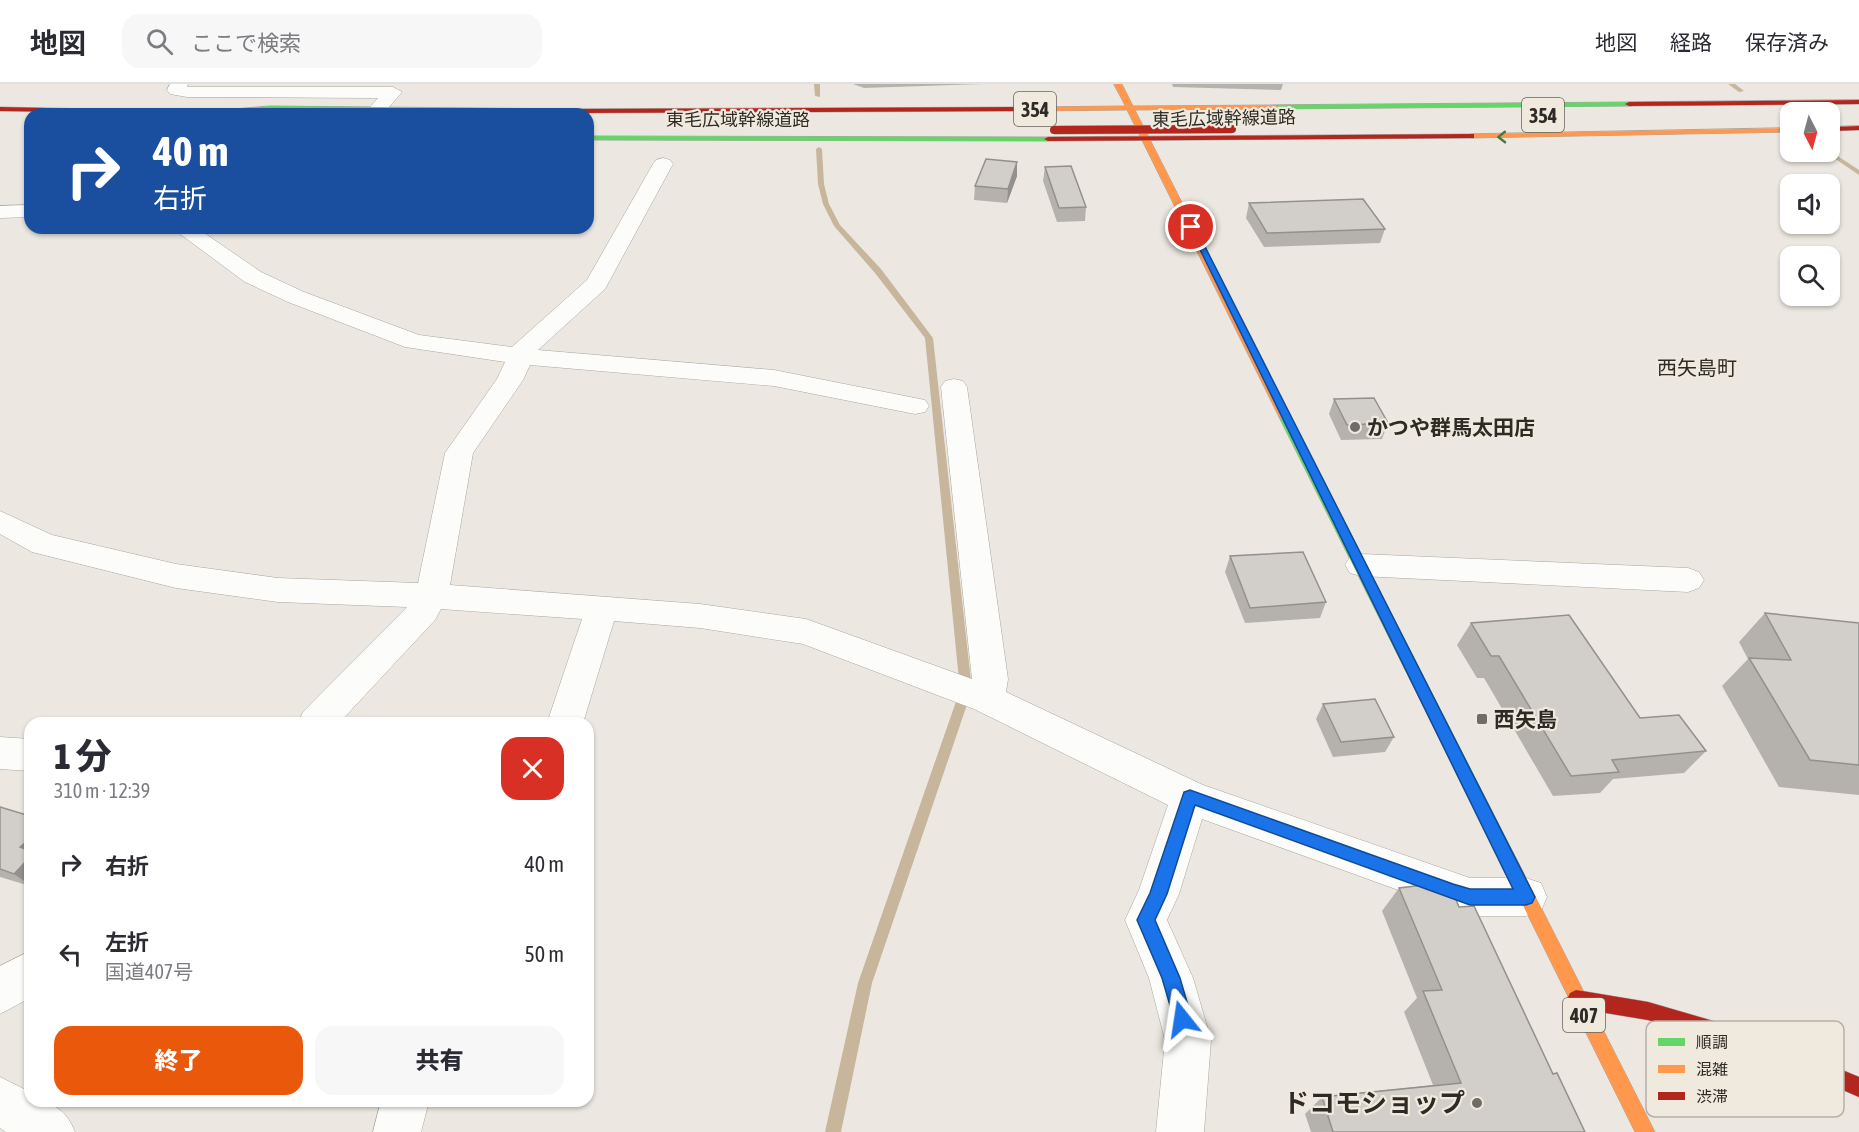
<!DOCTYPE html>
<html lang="ja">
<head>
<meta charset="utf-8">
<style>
  body { margin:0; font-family:"Asap Condensed","Noto Sans JP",sans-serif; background:#f7f7f7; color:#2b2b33; height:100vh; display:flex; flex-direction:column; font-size:22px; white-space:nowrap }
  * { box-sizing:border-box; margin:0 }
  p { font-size:20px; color:#7c7c81 }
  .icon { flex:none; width:33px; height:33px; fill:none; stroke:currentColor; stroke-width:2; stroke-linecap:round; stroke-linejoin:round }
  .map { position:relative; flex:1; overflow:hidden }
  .sheet { position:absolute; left:24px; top:633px; width:570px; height:390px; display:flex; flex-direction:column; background:#fff; border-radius:18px; box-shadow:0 2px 4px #0004 }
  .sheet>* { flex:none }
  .banner { position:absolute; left:24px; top:24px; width:570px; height:126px; border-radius:18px; box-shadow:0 2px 4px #0004; background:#1a4fa0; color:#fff; overflow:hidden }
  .needle { width:39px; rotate:174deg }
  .fabs { position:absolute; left:1780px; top:18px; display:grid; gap:12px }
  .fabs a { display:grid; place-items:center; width:60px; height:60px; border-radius:12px; background:#fff; box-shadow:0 2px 4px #0004; font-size:30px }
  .pin { position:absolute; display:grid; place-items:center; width:51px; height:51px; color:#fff; margin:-26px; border:3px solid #fff; border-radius:50%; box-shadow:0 2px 6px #0007 }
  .me { position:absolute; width:66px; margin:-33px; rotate:345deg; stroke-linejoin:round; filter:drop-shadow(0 0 4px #0008) }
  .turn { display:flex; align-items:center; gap:21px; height:126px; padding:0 30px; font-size:27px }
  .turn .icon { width:78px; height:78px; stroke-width:2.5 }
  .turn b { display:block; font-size:42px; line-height:51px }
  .round { display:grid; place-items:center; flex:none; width:63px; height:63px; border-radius:18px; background:#f7f7f7 }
  .headline { display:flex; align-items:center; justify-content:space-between; height:102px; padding:0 30px }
  h1 { font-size:36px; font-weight:800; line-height:45px }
  .action { display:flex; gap:12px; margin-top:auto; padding:12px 30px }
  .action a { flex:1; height:69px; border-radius:18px; background:#ea580c; color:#fff; font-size:24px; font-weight:800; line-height:69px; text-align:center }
  .action a+a { background:#f7f7f7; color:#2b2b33 }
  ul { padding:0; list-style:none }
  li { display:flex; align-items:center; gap:18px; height:90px; padding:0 30px }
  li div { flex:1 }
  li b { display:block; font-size:22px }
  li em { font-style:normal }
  header { display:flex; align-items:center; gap:36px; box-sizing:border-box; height:84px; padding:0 30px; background:#fff; border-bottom:2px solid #e1e1e2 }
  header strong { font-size:28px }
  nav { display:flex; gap:33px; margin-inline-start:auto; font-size:21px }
  .search { width:420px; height:54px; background:#f7f7f7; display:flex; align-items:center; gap:15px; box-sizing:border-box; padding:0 21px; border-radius:18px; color:#7c7c81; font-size:22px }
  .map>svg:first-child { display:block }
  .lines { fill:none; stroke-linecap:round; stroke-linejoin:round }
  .stream { fill:#c7b69c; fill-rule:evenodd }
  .street-casing { stroke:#a9a6a1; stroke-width:1 }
  .fast-casing { stroke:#a9a6a1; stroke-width:1 }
  .slow-casing { stroke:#a9a6a1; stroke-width:1 }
  .jam-casing { stroke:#a9a6a1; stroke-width:1 }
  .street { fill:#fcfcfa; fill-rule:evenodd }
  .fast { fill:#63d668; fill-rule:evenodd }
  .slow { fill:#ff974d; fill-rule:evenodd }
  .jam { fill:#b3261e; fill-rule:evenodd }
  .jam-bridge-casing { stroke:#a9a6a1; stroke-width:9; stroke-linecap:butt }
  .jam-bridge { stroke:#b3261e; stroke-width:8 }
  .wall { fill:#b5b2ae }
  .shaded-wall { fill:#93918d }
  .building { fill:#d2cfca; stroke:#93918d; stroke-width:1.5 }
  .oneway { stroke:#457844 }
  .route { fill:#1a73e8; stroke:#114b97; stroke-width:1.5 }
  .poi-dot { fill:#706d67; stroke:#f0e9dd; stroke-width:2 }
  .labels { text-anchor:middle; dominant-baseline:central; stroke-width:4.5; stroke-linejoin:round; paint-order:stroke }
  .far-street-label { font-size:18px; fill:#2d2b26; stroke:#f0e9dd }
  .shield { fill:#f0e9dd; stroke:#68645d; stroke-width:1.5 }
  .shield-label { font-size:20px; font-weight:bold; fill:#2d2b26 }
  .far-quarter-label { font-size:20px; fill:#2d2b26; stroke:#f0e9dd }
  .poi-label { font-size:21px; font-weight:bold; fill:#2d2b26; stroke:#f0e9dd; text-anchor:start }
  .near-poi-label { font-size:26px; font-weight:bold; fill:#2d2b26; stroke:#f0e9dd; text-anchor:end }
  .key { fill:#f0e9dd; stroke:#b6b0a6; stroke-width:1.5 }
  .key-label { font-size:16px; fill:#2d2b26 }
</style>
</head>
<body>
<header>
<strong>地図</strong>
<div class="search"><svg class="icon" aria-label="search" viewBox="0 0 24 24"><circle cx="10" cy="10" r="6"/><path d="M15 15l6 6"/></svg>ここで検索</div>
<nav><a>地図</a><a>経路</a><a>保存済み</a></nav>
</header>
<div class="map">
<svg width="1859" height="1048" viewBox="0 0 1859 1048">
  <rect width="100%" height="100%" fill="#ece8e1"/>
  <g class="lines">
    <!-- stream -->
    <path class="stream" d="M814,0h6v13l-5,-1z
      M1728,0h7l9,7 -5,1z
      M819,63l3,2 2,35 5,20 11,21 41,44 52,69 39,352 -100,293 -31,149h-16l33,-149 102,-293 -35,-352 -50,-65 -41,-47 -11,-22 -5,-20 -2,-35z
      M1830,67l29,19v5l-34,-23z"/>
    <!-- street casing -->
    <g class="street-casing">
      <path id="street" d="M170,0h18l-1,3h206l9,5 -19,22h-19l14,-16 -191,-1 -17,-3 -3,-4z
        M663,74l7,2 3,4 -68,125 -67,61 236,20 141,28 10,2 4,6 -4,6 -10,2 -141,-28 -244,-21 -7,15 -50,73 -23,132 250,19 106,15 166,60 -31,-292 4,-6 9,-2 9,2 4,6 41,292 -2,13 197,93 267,93h56l15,5 6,14 -6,14 -15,5h-56l-268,-97 -23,75 -12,26 26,58 18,62 -7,92h-48l9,-92 -16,-62 -24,-58 14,-30 29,-85 -194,-96 -171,-65 -103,-16 -86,-7 -31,102h-36l35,-104 -141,-10 -6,11 -96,103h-41l5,-11 104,-105 -129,-5 -102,-14 -144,-36 -32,-18v-23l52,24 124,29 102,14 140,5 27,-130 52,-74 8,-17 -100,-15 -117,-45 -43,-20 -73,-54h25l64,44 43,20 115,43 93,12 75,-67 66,-116 3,-4z
        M30,121v12l-30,1v-12z
        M1361,470l327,14 11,4 5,8 -5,8 -11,4 -327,-16 -11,-3 -5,-8 5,-8z
        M0,653l30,2v32l-30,-2z
        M30,867v47l-30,16v-48z
        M0,993l30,15v9c23,0 37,10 45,31h-69l-6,-4z
        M381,1017h48l-8,31h-48z"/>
    </g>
    <!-- fast casing -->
    <g class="fast-casing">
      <path id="fast" d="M1629,18h3v4l-358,3 -4,-2 4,-2z
        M270,22l306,3 4,2 -4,2 -306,-3 -43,4 -19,-1 4,-2z
        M588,52l460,1 4,2 -4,2 -460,-1z
        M1285,330l6,3 227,445 2,5 -2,5 -6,3 -6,-3 -227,-455z"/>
    </g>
    <!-- slow casing -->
    <g class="slow-casing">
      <path id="slow" d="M1114,0h8l11,22 141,-1 4,2 -4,2 -139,1 156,307 -2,2h-8l-2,-2 -152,-307 -97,1 -4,-2 4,-2 95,-1z
        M1791,44v4l-320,6 -4,-2 4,-2z
        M1512,775l6,3 137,270h-20l-131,-265 2,-5z"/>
    </g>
    <!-- jam casing -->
    <g class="jam-casing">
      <path id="jam" d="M1859,16v4l-230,2 -4,-2 4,-2z
        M0,23l232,5 4,2 -236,-3z
        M1030,23h3v4l-457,2 -4,-2 4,-2z
        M1859,42v4l-29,1v-4z
        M1471,50h3v4l-426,3 -4,-2 4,-2z
        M1576,906l72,12 103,30 108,45v20l-109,-47 -102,-30 -72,-12 -6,-3 -3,-6 3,-6z"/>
    </g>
    <!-- street -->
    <use href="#street" class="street"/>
    <!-- fast -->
    <use href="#fast" class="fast"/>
    <!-- slow -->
    <use href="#slow" class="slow"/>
    <!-- jam -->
    <use href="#jam" class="jam"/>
    <!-- jam-bridge casing -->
    <g class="jam-bridge-casing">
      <path id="jam-bridge" d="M1054,46l178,-1"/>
    </g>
    <!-- jam-bridge -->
    <use href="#jam-bridge" class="jam-bridge"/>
  </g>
  <!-- wall -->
  <path class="wall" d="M853,0h129l-118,4z
    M1172,0h111l-2,6 -108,-3z
    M1017,78v14l-10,27 -33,-3 1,-14z
    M1045,83l41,40 -1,14 -28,1 -14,-41z
    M1249,119l136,26 -5,14 -116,4 -18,-29z
    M1334,315l54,24 -6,16 -41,1 -12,-26z
    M1230,472l96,46 -6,16 -75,5 -20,-51z
    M1765,529l94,10v172l-80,-8 -57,-101 26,-27 -9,-17z
    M1471,539l169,95 66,33 -22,22 -71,6 -13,14 -47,3 -69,-118h-7l-20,-33z
    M1323,620l71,33 -9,15 -52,5 -17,-38z
    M0,723l30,9v70l-30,-9z
    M1399,804l60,19 126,225h-274l-6,-18 17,-17 111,-12 -29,-73 13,-14 -35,-87z"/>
  <!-- shaded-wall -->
  <path class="shaded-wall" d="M1017,78v14l-10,27 1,-14z
    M30,755v15l-10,-7z
    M30,773v28l-16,-11z"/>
  <!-- building -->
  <path class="building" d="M986,75l31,3 -9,27 -33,-3z
    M1071,82l15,41 -27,1 -14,-41z
    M1363,115l22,30 -118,4 -18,-30z
    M1374,314l14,25 -41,2 -13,-26z
    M1303,468l23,50 -76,6 -20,-52z
    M1765,529l94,10v142l-49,-5 -61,-102 42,2z
    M1569,531l71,103 39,-3 27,36 -94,9 7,12 -48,4 -72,-120h-8l-20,-33z
    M1375,615l19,38 -53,5 -18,-38z
    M0,723l30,9v23l-10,8 10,4v6l-16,17 -14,-5z
    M1424,801l30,10 5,12 15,-1 79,168 4,-1 28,59h-252l-11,-35 139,-14 -38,-92 19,-1 -43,-102z"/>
  <!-- one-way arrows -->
  <defs><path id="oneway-chevron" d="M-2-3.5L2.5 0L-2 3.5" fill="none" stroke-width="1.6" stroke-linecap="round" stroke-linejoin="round" transform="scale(1.5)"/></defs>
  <use class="oneway" href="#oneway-chevron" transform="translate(1502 53) rotate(179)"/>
  <!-- route -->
  <path class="route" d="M1188,141l7,2 340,670 -3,6 -6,2h-56l-275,-100 -28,89 -12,26 25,58 12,41 -3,7 -7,3 -6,-3 -14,-48 -25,-58 13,-27 34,-101 6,-2 263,94 17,5h43z"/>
  <!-- markers -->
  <g class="poi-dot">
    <circle cx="1355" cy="343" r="6"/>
    <rect x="1476" y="629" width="12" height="12" rx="3"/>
    <circle cx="1477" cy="1019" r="6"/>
  </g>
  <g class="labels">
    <!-- far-street labels -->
    <g class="far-street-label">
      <text transform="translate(1224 34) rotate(-1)">東毛広域幹線道路</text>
      <text x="738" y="35">東毛広域幹線道路</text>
    </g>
    <!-- shield labels -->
    <g class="shield">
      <rect x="1014" y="8" width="42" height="34" rx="4.5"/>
      <rect x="1522" y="14" width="42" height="34" rx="4.5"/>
      <rect x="1563" y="914" width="42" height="34" rx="4.5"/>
    </g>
    <g class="shield-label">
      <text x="1035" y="25">354</text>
      <text x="1543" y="31">354</text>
      <text x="1584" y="931">407</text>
    </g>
    <!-- far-quarter labels -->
    <g class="far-quarter-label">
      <text x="1697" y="283">西矢島町</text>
    </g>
    <!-- poi labels -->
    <g class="poi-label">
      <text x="1367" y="343">かつや群馬太田店</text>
      <text x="1494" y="635">西矢島</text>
    </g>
    <!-- near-poi labels -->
    <g class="near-poi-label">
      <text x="1465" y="1019">ドコモショップ</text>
    </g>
  </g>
  <!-- legend -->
  <rect x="1646" y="937" width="198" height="96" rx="9" class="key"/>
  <rect x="1658" y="954" width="27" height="8" fill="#63d668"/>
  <rect x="1658" y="981" width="27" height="8" fill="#ff974d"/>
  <rect x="1658" y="1008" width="27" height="8" fill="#b3261e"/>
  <g class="key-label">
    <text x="1696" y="964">順調</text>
    <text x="1696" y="991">混雑</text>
    <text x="1696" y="1018">渋滞</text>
  </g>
</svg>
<div class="fabs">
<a><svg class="needle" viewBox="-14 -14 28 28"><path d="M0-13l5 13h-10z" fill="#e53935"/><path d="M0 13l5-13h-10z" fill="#7c7c81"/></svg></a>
<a><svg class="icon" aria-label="sound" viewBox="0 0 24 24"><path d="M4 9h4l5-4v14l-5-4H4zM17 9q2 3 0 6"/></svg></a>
<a><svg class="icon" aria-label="search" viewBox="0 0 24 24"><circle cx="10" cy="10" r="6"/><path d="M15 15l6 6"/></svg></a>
</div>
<div class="pin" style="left:1191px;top:143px;background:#d93025"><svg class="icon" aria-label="arrive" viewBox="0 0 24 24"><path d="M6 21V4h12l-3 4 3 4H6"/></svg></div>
<svg class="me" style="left:1182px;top:935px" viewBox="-20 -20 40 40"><path d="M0-17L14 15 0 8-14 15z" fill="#1a73e8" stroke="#fff" stroke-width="4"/></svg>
<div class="banner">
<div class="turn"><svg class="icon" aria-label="right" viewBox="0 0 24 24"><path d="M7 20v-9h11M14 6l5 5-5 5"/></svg><div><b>40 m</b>右折</div></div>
</div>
<section class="sheet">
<div class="headline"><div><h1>1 分</h1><p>310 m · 12:39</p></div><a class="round" style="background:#d93025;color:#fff"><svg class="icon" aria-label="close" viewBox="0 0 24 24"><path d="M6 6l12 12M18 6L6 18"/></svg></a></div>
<ul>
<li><svg class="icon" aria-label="right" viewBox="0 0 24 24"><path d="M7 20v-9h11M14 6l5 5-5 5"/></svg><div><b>右折</b></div><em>40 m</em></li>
<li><svg class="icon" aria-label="left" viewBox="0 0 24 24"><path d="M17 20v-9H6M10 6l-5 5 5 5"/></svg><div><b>左折</b><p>国道407号</p></div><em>50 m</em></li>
</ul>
<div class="action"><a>終了</a><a>共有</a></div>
</section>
</div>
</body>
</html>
